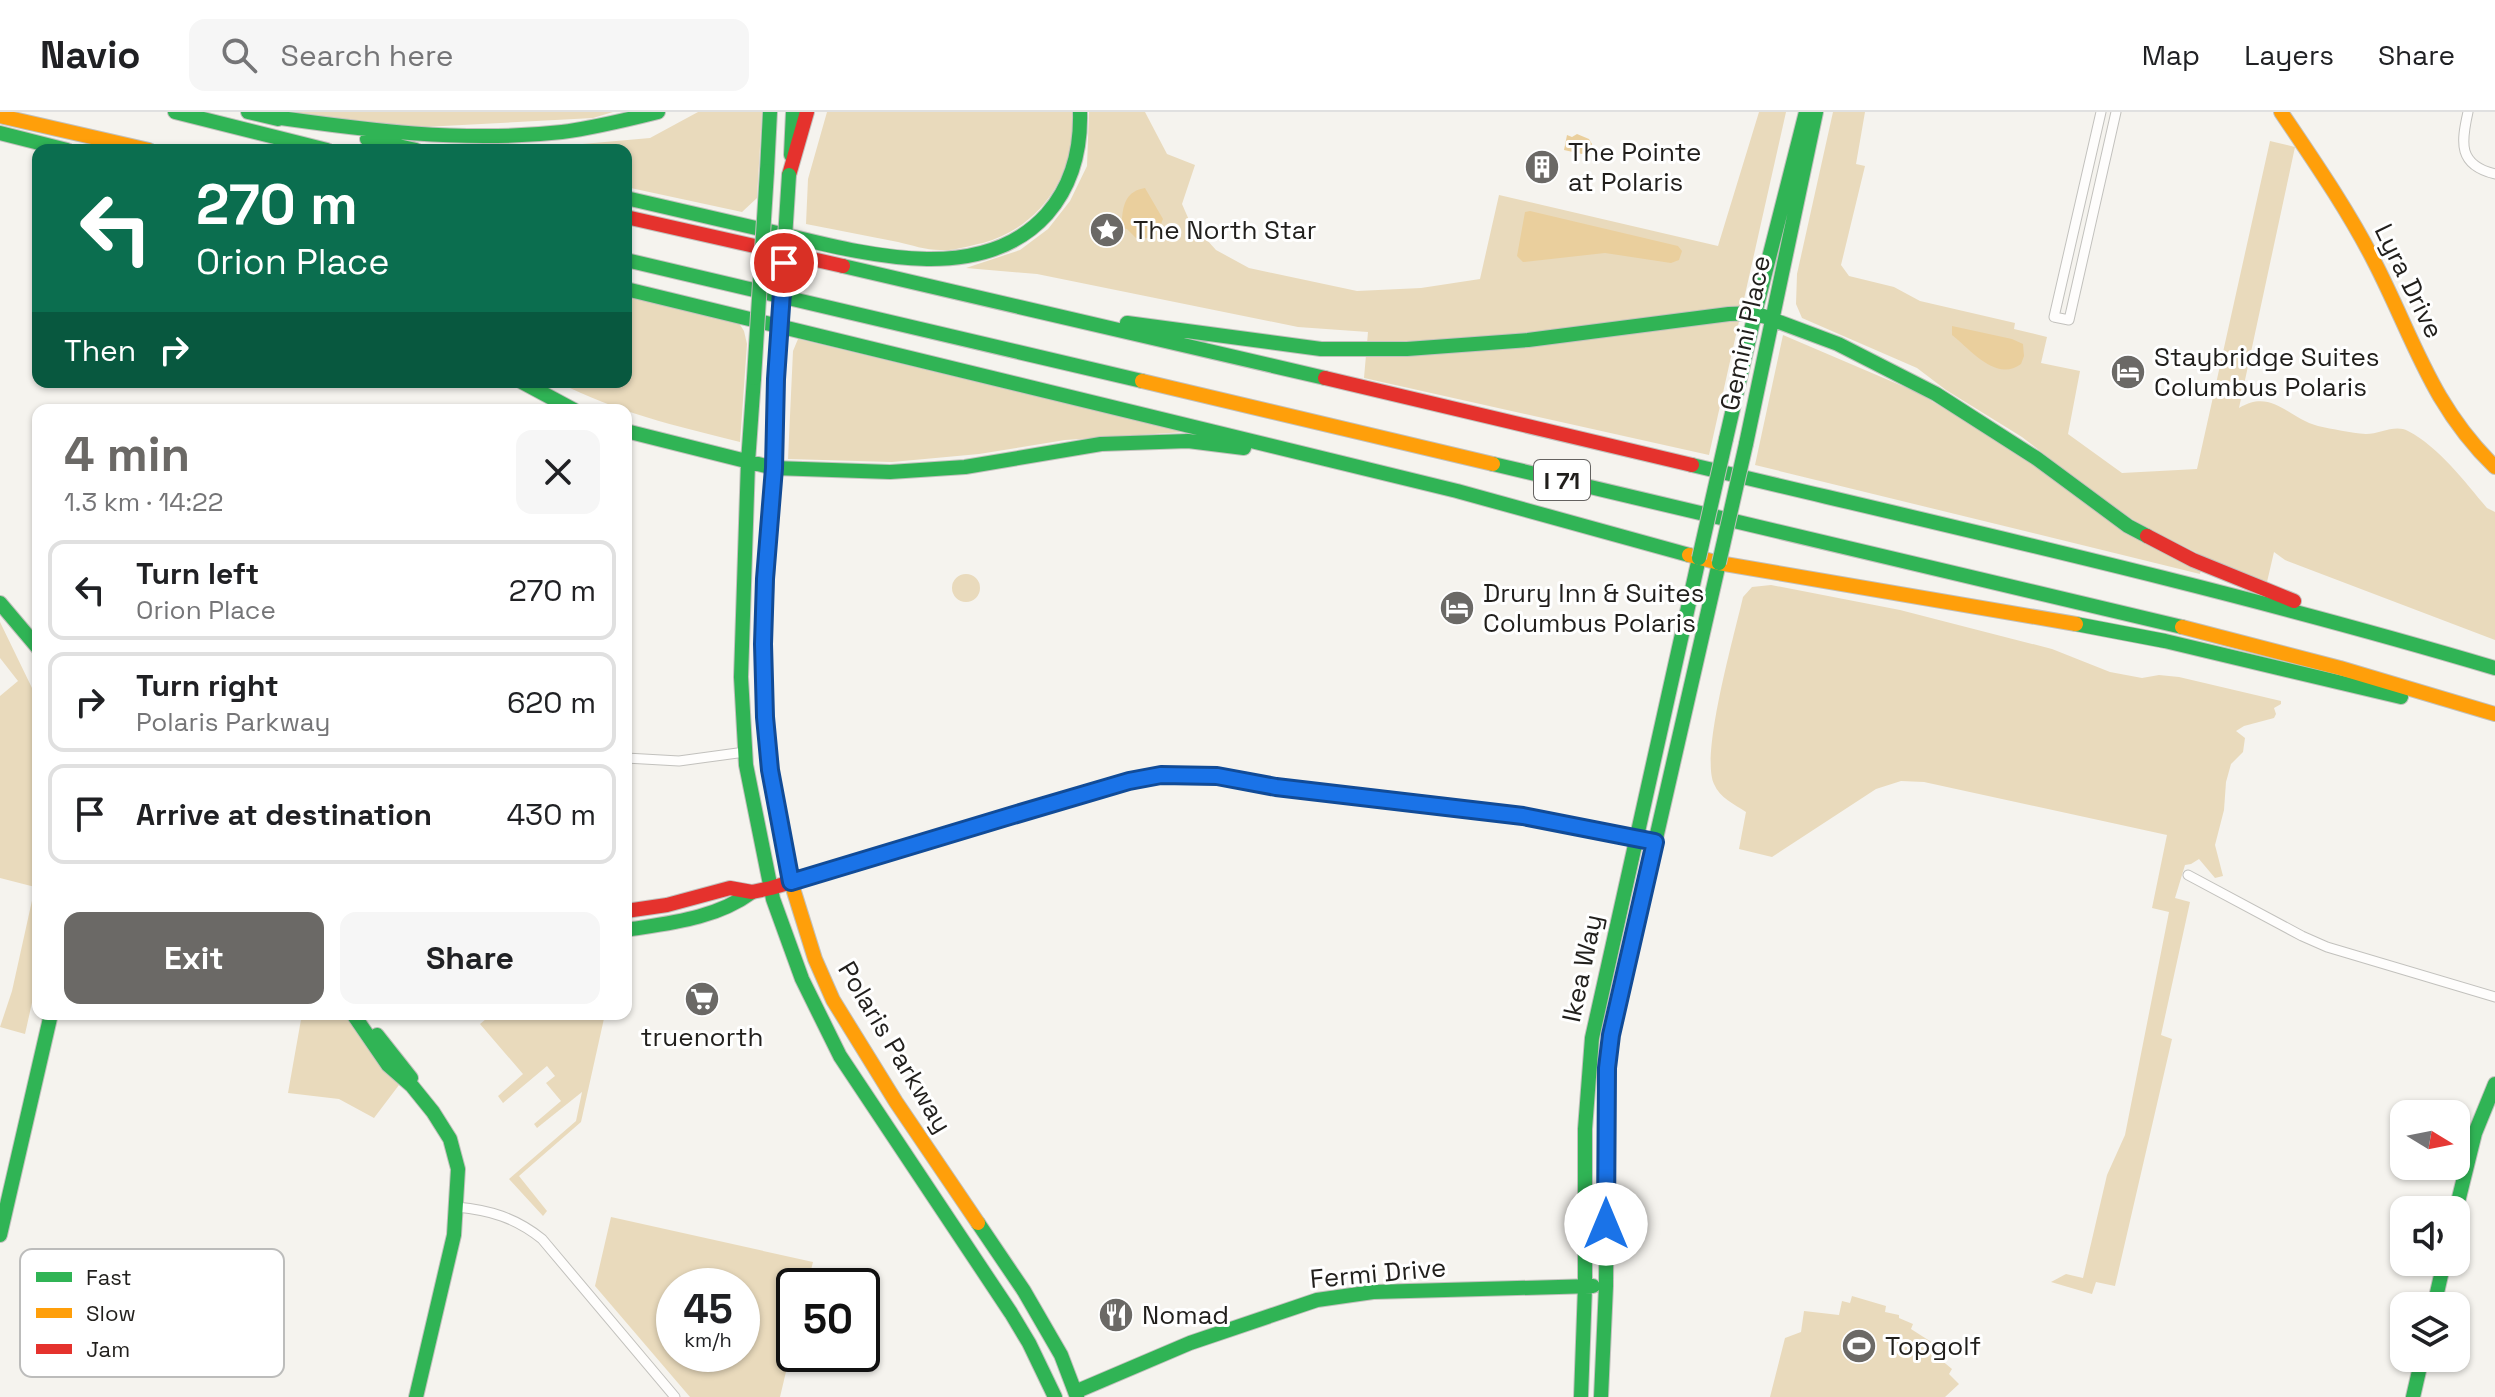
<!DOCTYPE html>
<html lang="en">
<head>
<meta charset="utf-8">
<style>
  body { margin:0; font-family:"Space Grotesk",sans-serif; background:#f6f6f6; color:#202124; height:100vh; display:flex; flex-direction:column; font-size:30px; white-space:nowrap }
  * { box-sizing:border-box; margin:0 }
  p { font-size:26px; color:#757577 }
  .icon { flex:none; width:44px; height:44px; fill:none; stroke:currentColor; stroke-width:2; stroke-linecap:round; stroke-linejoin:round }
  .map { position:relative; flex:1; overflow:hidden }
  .drawer { position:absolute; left:32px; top:292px; width:600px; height:616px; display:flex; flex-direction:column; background:#fff; border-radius:16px; box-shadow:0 2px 6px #0004 }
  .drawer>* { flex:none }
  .top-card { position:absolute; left:32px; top:32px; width:600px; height:244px; border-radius:16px; box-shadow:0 2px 6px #0004; background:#0b6e4f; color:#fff; overflow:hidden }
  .needle { width:52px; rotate:100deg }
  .controls { position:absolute; left:2390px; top:988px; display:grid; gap:16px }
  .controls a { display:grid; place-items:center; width:80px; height:80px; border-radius:16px; background:#fff; box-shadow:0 2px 6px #0004; font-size:40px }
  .speed { position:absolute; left:656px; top:1156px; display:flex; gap:16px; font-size:40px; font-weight:700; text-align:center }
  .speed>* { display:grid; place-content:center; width:104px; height:104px; border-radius:50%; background:#fff; box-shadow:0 2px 6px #0004; line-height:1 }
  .speed small { font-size:20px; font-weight:400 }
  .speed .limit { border:4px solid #111; border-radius:12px; background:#fff; color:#111 }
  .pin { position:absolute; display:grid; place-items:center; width:68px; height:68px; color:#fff; margin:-34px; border:4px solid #fff; border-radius:50%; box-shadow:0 2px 8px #0007 }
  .me { position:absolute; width:88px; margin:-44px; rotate:0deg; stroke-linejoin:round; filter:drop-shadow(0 0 6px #0008) }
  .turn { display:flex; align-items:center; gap:28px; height:168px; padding:0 32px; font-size:36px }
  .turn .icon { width:104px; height:104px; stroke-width:2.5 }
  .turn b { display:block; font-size:56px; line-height:68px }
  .then { display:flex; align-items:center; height:76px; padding:0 32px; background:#0003; gap:16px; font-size:30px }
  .round { display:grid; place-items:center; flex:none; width:84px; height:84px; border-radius:16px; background:#f6f6f6 }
  .overview { display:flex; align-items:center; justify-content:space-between; height:136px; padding:0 32px }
  h1 { font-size:48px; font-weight:700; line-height:60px; color:#6b6966 }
  .action { display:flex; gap:16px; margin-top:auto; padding:16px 32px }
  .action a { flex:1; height:92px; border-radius:16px; background:#6b6966; color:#fff; font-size:32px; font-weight:700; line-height:92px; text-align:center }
  .action a+a { background:#f6f6f6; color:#202124 }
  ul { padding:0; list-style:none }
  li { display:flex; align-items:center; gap:24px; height:100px; margin:0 16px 12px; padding:0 16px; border:4px solid #e0e0e0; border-radius:16px }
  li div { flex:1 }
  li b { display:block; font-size:30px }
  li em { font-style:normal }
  header { display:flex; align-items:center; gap:48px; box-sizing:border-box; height:112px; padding:0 40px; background:#fff; border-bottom:2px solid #e0e0e0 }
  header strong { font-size:38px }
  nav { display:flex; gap:44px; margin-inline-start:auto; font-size:28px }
  .search { width:560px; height:72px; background:#f6f6f6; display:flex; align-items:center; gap:20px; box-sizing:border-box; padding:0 28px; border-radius:16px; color:#757577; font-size:30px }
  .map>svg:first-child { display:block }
  .green { fill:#e9dabc; fill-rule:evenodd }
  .water { fill:#eacf9d }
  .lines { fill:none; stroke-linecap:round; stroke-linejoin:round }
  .street-casing { stroke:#c2c1bd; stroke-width:11 }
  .fast-casing { stroke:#c2c1bd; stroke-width:16 }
  .slow-casing { stroke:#c2c1bd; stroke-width:16 }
  .jam-casing { stroke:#c2c1bd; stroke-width:16 }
  .street { stroke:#fefdfc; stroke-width:9 }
  .fast { stroke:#30b455; stroke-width:14 }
  .slow { stroke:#ff9f0a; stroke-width:14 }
  .jam { stroke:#e5322d; stroke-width:14 }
  .fast-bridge-casing { stroke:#c2c1bd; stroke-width:16; stroke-linecap:butt }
  .fast-bridge { stroke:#30b455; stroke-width:14 }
  .route-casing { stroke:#114b97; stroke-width:20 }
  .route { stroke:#1a73e8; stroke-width:14 }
  .labels { text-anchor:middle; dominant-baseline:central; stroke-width:6; stroke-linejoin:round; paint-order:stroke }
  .shield { fill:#fff; stroke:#646260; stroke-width:2 }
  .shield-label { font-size:24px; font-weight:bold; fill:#211f1c }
  .poi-label { font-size:26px; fill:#211f1c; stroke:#fff; text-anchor:start }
  .street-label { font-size:26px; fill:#211f1c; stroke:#fff }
  .key { fill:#fff; stroke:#bcbcbb; stroke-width:2 }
  .key-label { font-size:22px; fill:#211f1c }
</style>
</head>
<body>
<header>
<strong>Navio</strong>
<div class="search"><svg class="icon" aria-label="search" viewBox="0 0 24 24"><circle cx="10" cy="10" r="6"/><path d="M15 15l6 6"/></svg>Search here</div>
<nav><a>Map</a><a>Layers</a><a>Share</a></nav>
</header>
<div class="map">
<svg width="2495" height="1285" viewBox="0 0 2495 1285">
  <rect width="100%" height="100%" fill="#f5f3ee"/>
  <!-- green -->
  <path class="green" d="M284,0h329l-20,6 -188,10z
    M698,0h64l-5,86 -15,14 -116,-25v-37h-81l26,-5 79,-7z
    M827,0h245c5,60 -30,115 -89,131 -15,3 -28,8 -43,7 -14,0 -29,-5 -42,-8 -31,-6 -61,-12 -92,-18l2,-45z
    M1089,0h56l22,42 28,11 -13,39 7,16 27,30 33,18 108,23 64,-3 59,-9 19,-84 219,51 41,-134h27l-77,343 -345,-77 4,-46 -70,-5 -261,-53 -71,-6 54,-18 28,-21 22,-28 17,-35z
    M1833,0h32l-9,52 9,2 -24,99 8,11 45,11 26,14 95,22 -1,6 33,8 -6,26 39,8 -12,63 54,39 75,-4 73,-328 25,6 -56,261c33,-20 49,10 79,18 15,3 32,7 48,8 14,0 29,-10 42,-3 32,17 56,50 79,77l8,4v128l-210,-80 -11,-8 -7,30 -50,-19 -76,-38 -46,-31 -73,-57 -76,-47 -29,-22 -115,-50 -6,-14 1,-30z
    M626,182l111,26 7,11 3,13 -7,98c-64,-16 -124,-30 -182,-60h68z
    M1783,223l131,56 72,41 215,138 -1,4 -445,-109z
    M798,227l386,93 -119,8 -86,14 -87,8 -104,-3 5,-108z
    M952 476a14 14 0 1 1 28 0a14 14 0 1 1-28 0Z
    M1771,473l129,25 152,39 58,23 32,6 17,-3 20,2 102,24v3l-7,4 2,6 -2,4 -30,8 -8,5 9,7 -2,14 -12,12 -5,18 -2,28 -9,35 8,31 -8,2 -16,-19 -8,5 -6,1 -10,33 15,4 -29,133 11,4 -57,247 -19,-4 -4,12 -41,-12 15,-8 17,4 24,-103 18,-40 44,-223 -17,-4 15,-73 -243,-53 -23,-1 -25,8 -104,68 -33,-8 7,-37c-12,-8 -26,-14 -32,-28 -14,-29 21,-151 29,-187l9,-10z
    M0,510l32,66 6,6v282l-13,58 -25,-7 12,-36 23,-104 -35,-9v-182l18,-15 -18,-23z
    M302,902h47l50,71 -25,33 -35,-19 -51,-6z
    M492,902h113l-24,108 -62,54 28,35 -4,5 -34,-37 67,-58 6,-29 -45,36 -3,-4 27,-23 -15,-18 9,-7 -8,-10 -44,37 -5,-7 25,-22 -43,-50z
    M611,1105l202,45 -6,24h-13v52l-14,59h-90l-95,-111zM674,1174h68v68h-68z
    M1852,1184l34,10 -1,6 14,3v3l14,6 -2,5 25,16 -1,2 9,7 -4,5 12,10 -3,5 10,10 -14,13h-175l15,-59 16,-6 3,-21 35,4 3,-14 8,2z"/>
  <!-- water -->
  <path class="water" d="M1577,22l12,5 3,5 -4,8 -6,2 -18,-4 3,-15 5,2z
    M1145,76l18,31 -2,5 -9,3 1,11h-17l-9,-9 -6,-1 -5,6 1,-9 5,-5c1,-17 5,-29 23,-32z
    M1530,99l148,35 4,5 -3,9 -8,3 -66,-10 -82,9 -6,-6 8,-44z
    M1952,214l60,13 11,5 1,12 -3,8c-25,18 -49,-13 -69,-29z"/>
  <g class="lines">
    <!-- street casing -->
    <g class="street-casing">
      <path id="street" d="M2101,0l-47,205 15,3 47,-208
        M2468,0c-7,31 -10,53 27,62
        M626,646l53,3 66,-9
        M2188,763l114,61 25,11 168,50
        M457,1095c33,3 59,11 85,32l133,158"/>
    </g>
    <!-- fast casing -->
    <g class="fast-casing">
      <path id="fast" d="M175,0l152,38
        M248,0l30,7
        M267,4c97,14 196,27 295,16 32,-4 64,-12 96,-20
        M0,21l67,17
        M367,27l49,11
        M791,43l2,-43
        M767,59l3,-59
        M626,86c48,11 95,22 143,33 85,20 210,59 278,-17 25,-29 34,-65 33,-102
        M626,148l516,121
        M843,154l482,112
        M626,177l831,202 232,64
        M1127,211l194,26h86l121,-9 201,-26 26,-1 83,31 98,50 100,64 92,68 19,10
        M754,266l-6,84 -7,215 5,88 27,134 29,80 38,77 171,257 18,30 26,54
        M522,270l52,28
        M626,319l148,37 116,4 75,-5 136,-23 87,-3 56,7
        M1726,327l29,-126 51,-201
        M1746,332l70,-332
        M1493,352l689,163
        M1692,353c269,64 538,124 803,203
        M0,491l38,45
        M2076,512l89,17 236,56
        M626,818c44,-7 89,-11 126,-38
        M353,902l35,51 24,21 21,26 17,27 8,30 -4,66 -38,162
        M377,923l34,43
        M2456,1098l19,-77 20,-49
        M978,1111l46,68 37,64 16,42
        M0,1123l51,-221
        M2434,1194l10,-44
        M1075,1280l115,-49 127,-43 56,-8 220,-6
        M1581,1285l4,-110v-158l7,-91 107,-480
        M1601,1285l5,-111 1,-218 4,-33 108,-472
        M2413,1285l9,-39"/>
    </g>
    <!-- slow casing -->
    <g class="slow-casing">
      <path id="slow" d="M2281,0c33,49 67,98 94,151 39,76 56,142 120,204
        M0,4l149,34
        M1142,269l351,83
        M1689,443l30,8 357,61
        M2182,515l158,41 155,46
        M770,660l21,110 24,77 18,41 63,102 82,121
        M908,735l221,-66 32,-6 43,-1 99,16"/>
    </g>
    <!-- jam casing -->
    <g class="jam-casing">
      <path id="jam" d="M789,63l18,-63
        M626,105l217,49
        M1325,266l367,87
        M2147,424l46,24 101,41
        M770,660c-12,-100 -3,-201 4,-301 2,-30 1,-61 2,-92
        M1303,678l220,26 132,26
        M626,799l41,-6 63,-17 22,4 19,-4 137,-41"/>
    </g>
    <!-- street -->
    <use href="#street" class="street"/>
    <!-- fast -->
    <use href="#fast" class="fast"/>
    <!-- slow -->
    <use href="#slow" class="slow"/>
    <!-- jam -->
    <use href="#jam" class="jam"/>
    <!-- fast-bridge casing -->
    <g class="fast-bridge-casing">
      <path id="fast-bridge" d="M754,266l13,-207
        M776,267l13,-204
        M1699,446l27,-119
        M1719,451l27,-119"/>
    </g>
    <!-- fast-bridge -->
    <use href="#fast-bridge" class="fast-bridge"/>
  </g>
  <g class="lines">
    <!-- route casing -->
    <g class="route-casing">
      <path id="route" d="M784,151l-8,116 -2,89 -9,111 -2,65 2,73 5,53 21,112 219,-66 119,-35 32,-6 56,1 59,11 247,29 132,26 -44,193 -4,33 -1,156"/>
    </g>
    <!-- route -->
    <use href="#route" class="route"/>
  </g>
  <!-- icons -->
  <defs>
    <g id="building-disc" transform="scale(1.8)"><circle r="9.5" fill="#6b6966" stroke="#fff"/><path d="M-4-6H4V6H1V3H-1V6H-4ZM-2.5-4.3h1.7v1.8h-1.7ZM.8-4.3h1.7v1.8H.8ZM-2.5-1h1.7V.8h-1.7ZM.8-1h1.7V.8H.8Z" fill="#fff"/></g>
    <g id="sight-disc" transform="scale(1.8)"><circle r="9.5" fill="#6b6966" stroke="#fff"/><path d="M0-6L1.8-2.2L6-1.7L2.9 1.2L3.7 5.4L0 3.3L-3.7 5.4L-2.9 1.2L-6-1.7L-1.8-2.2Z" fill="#fff"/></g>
    <g id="hotel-disc" transform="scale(1.8)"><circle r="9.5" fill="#6b6966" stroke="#fff"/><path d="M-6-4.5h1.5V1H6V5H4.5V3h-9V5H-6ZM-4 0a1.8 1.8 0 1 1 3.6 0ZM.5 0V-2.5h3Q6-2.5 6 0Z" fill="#fff"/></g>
    <g id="supermarket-disc" transform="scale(1.8)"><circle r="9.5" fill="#6b6966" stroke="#fff"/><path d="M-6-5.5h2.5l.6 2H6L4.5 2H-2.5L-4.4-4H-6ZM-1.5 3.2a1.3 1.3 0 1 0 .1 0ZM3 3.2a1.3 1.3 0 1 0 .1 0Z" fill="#fff"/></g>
    <g id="restaurant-disc" transform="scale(1.8)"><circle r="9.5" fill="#6b6966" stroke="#fff"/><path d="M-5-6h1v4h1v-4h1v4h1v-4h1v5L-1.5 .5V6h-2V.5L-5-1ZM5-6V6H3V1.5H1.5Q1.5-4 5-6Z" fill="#fff"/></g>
    <g id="stadium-disc" transform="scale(1.8)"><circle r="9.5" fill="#6b6966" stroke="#fff"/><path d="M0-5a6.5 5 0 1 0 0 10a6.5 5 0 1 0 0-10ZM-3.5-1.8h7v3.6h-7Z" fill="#fff"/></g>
  </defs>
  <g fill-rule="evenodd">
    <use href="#building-disc" x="1542" y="55"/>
    <use href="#sight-disc" x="1107" y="118"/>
    <use href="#hotel-disc" x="2128" y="260"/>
    <use href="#hotel-disc" x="1457" y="496"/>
    <use href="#supermarket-disc" x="702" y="887"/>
    <use href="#restaurant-disc" x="1116" y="1203"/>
    <use href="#stadium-disc" x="1859" y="1234"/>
  </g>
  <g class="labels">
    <!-- shield labels -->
    <rect class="shield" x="1534" y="348" width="56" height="40" rx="6"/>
    <g class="shield-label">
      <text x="1562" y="368">I 71</text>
    </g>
    <!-- poi labels -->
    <g class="poi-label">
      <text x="1568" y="40">The Pointe<tspan x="1568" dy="30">at Polaris</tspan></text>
      <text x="1133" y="118">The North Star</text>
      <text x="2154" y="245">Staybridge Suites<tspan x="2154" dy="30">Columbus Polaris</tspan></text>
      <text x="1483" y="481">Drury Inn &amp; Suites<tspan x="1483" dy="30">Columbus Polaris</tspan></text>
      <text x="702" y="925" text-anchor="middle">truenorth</text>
      <text x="1142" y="1203">Nomad</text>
      <text x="1885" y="1234">Topgolf</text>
    </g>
    <!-- street labels -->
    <g class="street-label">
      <text transform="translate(2409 169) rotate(64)">Lyra Drive</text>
      <text transform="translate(1745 221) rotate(-78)">Gemini Place</text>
      <text transform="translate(1582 856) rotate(-78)">Ikea Way</text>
      <text transform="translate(895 935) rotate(59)">Polaris Parkway</text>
      <text transform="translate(1378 1161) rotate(-5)">Fermi Drive</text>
    </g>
  </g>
  <!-- legend -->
  <rect x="20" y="1137" width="264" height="128" rx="12" class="key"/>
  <rect x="36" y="1160" width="36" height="10" fill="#30b455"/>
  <rect x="36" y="1196" width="36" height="10" fill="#ff9f0a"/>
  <rect x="36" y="1232" width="36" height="10" fill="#e5322d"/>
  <g class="key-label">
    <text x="86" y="1173">Fast</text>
    <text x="86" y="1209">Slow</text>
    <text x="86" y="1245">Jam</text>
  </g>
</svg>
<div class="controls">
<a><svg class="needle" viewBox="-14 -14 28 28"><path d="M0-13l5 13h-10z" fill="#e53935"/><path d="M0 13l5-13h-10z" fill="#757577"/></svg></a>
<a><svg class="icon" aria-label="sound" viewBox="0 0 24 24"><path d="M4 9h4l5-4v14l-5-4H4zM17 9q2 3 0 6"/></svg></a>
<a><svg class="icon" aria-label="layers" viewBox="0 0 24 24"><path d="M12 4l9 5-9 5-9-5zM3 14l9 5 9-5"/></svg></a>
</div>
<div class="speed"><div>45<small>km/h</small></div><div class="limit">50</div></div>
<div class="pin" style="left:784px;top:151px;background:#d93025"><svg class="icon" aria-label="arrive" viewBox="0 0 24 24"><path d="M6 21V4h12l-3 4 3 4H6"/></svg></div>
<svg class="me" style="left:1606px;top:1112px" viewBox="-20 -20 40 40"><circle r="19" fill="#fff"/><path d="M0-13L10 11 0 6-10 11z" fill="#1a73e8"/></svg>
<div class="top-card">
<div class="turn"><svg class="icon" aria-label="left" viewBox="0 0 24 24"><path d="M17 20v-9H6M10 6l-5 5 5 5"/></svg><div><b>270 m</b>Orion Place</div></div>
<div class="then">Then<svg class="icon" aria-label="right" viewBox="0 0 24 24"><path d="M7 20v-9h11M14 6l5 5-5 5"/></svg></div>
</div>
<section class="drawer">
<div class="overview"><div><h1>4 min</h1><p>1.3 km · 14:22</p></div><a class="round"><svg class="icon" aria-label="close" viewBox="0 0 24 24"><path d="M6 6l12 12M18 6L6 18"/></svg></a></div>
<ul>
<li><svg class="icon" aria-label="left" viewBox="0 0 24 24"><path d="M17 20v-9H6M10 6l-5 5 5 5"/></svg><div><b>Turn left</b><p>Orion Place</p></div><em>270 m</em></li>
<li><svg class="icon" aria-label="right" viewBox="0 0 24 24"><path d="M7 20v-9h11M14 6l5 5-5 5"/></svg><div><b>Turn right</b><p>Polaris Parkway</p></div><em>620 m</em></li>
<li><svg class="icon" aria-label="arrive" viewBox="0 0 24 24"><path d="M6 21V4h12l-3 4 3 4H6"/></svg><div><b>Arrive at destination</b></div><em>430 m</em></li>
</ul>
<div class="action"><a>Exit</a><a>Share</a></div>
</section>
</div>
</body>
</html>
